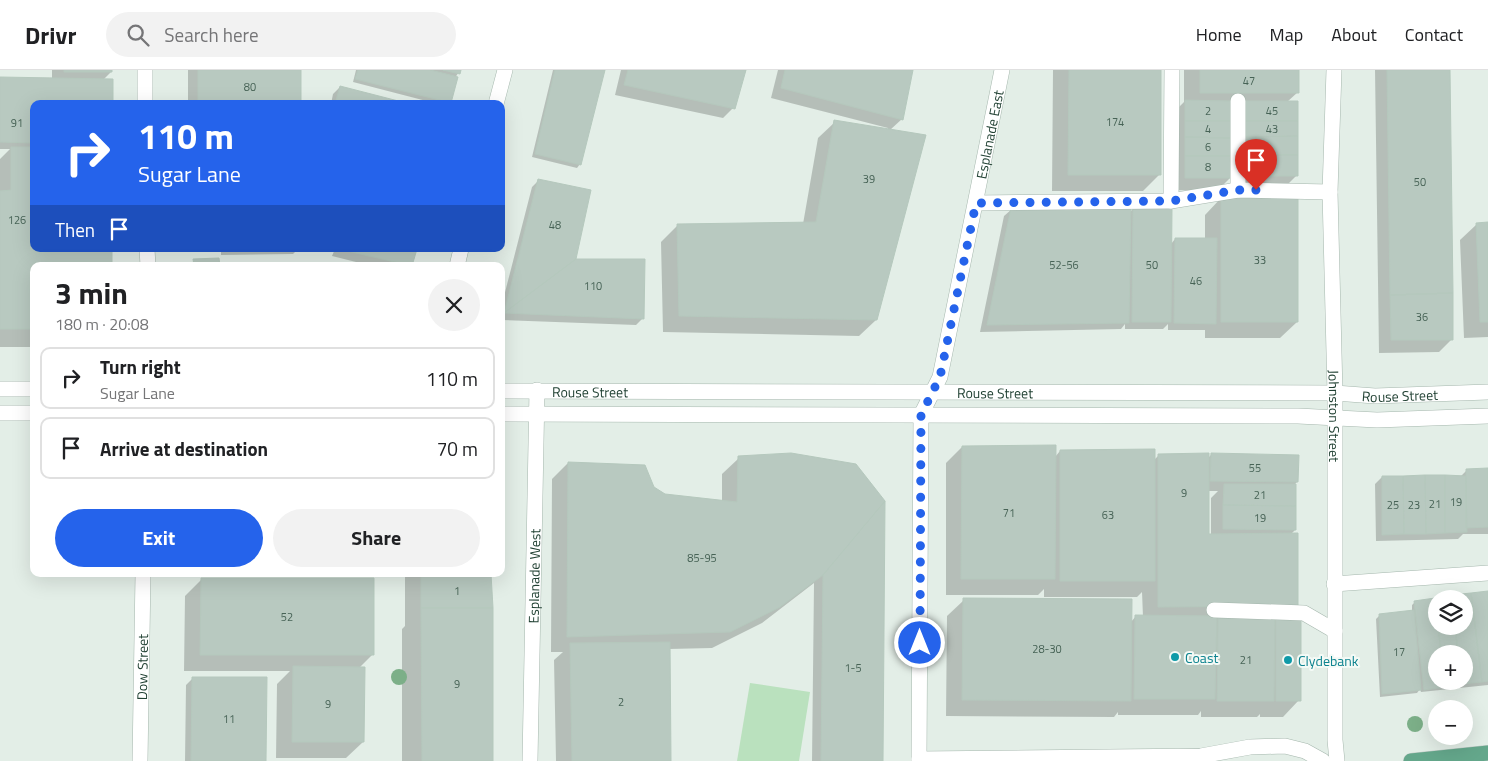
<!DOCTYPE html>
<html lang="en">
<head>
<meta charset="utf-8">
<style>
  body { margin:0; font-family:"Titillium Web",sans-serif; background:#f2f2f2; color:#202124; height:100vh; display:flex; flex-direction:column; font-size:19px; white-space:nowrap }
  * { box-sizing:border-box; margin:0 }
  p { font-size:16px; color:#757577 }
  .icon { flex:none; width:28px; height:28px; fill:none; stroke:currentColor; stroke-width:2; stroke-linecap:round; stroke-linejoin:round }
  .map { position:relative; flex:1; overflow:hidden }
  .drawer { position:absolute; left:30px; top:192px; width:475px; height:315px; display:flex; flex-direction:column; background:#fff; border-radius:10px; box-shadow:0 5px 20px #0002 }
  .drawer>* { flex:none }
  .hud { position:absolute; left:30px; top:30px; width:475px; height:152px; border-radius:10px; box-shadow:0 5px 20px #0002; background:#2563eb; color:#fff; overflow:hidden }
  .buttons { position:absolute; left:1428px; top:520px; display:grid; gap:10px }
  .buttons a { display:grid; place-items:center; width:45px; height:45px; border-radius:50%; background:#fff; box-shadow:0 5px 20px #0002; font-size:25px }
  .pin { position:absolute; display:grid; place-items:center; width:42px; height:42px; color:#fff; margin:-51px -21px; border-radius:50% 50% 50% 0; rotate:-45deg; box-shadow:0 0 5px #0007 }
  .pin .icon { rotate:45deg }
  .me { position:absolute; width:55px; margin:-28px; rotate:0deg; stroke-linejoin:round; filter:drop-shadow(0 0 4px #0008) }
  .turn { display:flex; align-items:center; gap:18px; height:105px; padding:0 25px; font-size:22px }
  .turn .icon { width:65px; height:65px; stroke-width:2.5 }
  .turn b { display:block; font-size:35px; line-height:42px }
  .then { display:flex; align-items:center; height:48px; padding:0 25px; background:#0003; gap:10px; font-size:19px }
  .round { display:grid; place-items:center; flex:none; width:52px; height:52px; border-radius:26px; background:#f2f2f2 }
  .headline { display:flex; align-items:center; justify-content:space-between; height:85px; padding:0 25px }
  h1 { font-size:30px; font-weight:700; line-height:38px }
  .cta { display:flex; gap:10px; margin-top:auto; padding:10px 25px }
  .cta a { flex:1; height:58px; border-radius:30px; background:#2563eb; color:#fff; font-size:20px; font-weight:700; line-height:58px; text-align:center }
  .cta a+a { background:#f2f2f2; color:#202124 }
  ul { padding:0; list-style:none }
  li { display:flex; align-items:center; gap:15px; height:62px; margin:0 10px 8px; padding:0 15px; border:2px solid #e0e0e0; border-radius:10px }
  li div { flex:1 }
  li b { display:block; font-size:19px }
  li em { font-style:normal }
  header { display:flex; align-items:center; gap:30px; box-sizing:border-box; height:70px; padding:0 25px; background:#fff; border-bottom:1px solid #e0e0e0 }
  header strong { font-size:24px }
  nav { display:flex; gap:28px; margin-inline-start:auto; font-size:18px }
  .search { width:350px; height:45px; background:#f2f2f2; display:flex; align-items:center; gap:12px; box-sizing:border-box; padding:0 18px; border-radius:28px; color:#757577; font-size:19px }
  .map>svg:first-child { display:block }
  .green { fill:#bae1be }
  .shadow { fill:#0003; fill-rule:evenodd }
  .building { fill:#b8c9c0; stroke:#b5c8bd }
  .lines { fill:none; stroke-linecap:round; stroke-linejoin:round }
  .minor-casing { stroke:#a5b7ad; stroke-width:16 }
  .major-casing { stroke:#c1cac6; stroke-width:16 }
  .minor { stroke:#fff; stroke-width:15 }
  .major { stroke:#64a78b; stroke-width:15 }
  .tree { fill:#7caf88 }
  .route { stroke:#2563eb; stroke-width:9; stroke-dasharray:0 16.2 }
  .culture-dot { fill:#0f9aa8; stroke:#f4faf6; stroke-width:2 }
  .labels { text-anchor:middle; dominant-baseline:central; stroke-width:4; stroke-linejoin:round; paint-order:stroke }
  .number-label { font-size:11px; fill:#476356 }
  .street-label { font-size:14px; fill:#214133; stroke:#f4faf6 }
  .culture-label { font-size:14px; fill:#0d838f; stroke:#f4faf6; text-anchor:start }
</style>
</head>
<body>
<header>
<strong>Drivr</strong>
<div class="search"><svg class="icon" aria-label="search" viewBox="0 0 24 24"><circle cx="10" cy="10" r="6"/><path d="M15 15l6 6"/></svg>Search here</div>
<nav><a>Home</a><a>Map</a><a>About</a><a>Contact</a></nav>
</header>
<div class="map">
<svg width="1488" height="691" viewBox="0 0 1488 691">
  <rect width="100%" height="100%" fill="#e3eee7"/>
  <!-- green -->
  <path class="green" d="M750,613l60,9 -11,69h-62z"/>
  <!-- shadow -->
  <path class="shadow" d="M52,0h59v2l-8,8 -69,24v145h77v17h-77v81h-34v-188l10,-10h-10v-71l52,1z
    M188,0h112v34h-112z
    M356,0h104l-5,8 -6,26h-11l-85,-22z
    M553,0h51l-24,94 -3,4 -45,-11z
    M621,0h124l-12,38 -10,10 -108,-23z
    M778,0h133l-9,49 -12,11 -14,190 -17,16 -196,-4 -2,-90 16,-16 126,-2 15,-86 17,-16 53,8v-2l-117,-30z
    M1053,0h107v104l-17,17h-91z
    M1184,0h114v22l-11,10 10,73 -13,13 -51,1v-44l-3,33 -13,13 -45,-1v-76l12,-12z
    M1375,0h74l3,269 -13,13 -60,1z
    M340,17l65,17h-74l2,-10z
    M539,110l36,80 68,58 -7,7 -135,-5v-12l31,-121z
    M1221,128l76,124 -17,16h-75v-8h-37v-6l-5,5h-38v-5l-4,5 -141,3 24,-116 8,-7 117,4 4,-4 38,35 4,-5h30v-24z
    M1488,153v114l-24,1 -4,-98 17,-16z
    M221,179h77l-5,5 -72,1z
    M335,179h81l-5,17h-39l-40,-10z
    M218,190v6h-27l3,-5z
    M962,377l93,10 5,-6 94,9 5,-5 49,3 3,-3 86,27 -4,4 2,44 -5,5 9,165 -16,17h-23v-3l-3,3h-56v-6l-3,4h-80v-3l-4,5 -168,-1 1,-100 17,-16 167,22 5,-6 7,1 -1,-25 -5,5h-93v-8l-6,6h-92v-132zM1208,421h10l-7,7v37h-3z
    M791,385l91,306h-70l2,-178 -52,40 -50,25 -43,1 1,112h-114l-2,-101 9,-8h-12l1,-173 16,-16 85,25 12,7 57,6v-27l17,-16z
    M1467,400h21v64h-25l-5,5 -82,2 -1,-57 7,-7h78z
    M336,504h58l-2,2h-56z
    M405,504h85l1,187h-89v-132l3,-3z
    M201,510l172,74 -14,14 4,74 -17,16h-70l1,-74 13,-13h-106l1,-75z
    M1488,522v93l-67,7 -1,-3 -3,4 -37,4 -4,-78 3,-3 33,-4v-7l3,-3 21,-3v27h28v-27zM1436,584h28v27h-28z
    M193,608l72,83h-80l1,-76z"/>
  <!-- building -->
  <path class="building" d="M64,0h48v2h-48z
    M198,0h103v34h-103z
    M358,0h72l28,7 -7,26 -96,-24z
    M443,0h18l-1,4z
    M555,0h50l-24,95 -46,-11z
    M628,0h118l-11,39 -111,-24z
    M785,0h128l-10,50 -122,-32z
    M1069,0h92v105h-93z
    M1200,0h99v23h-99z
    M1387,0h63l3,223 -63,2z
    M0,7l113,2v25h-79v39l-34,-1z
    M340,16l70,18h-75z
    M1185,30l47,1v20h-47z
    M1245,31h53v20h-53z
    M834,50l92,15 -49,185 -198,-4 -2,-92 139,-2z
    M1185,51h47l-1,17 -46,-1z
    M1245,51h53v15l-53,1z
    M1298,66v19h-53v-18z
    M1185,67l46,1 1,18h-47z
    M11,77h23v102h78v17h-78v63h-34v-138l11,-1z
    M1245,85h53v21h-53z
    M1185,86h47v22h-47z
    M538,109l53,11 -15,69 -72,54z
    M1221,127h77v125h-77z
    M1131,135l-2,118 -142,2 24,-117z
    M1133,138h39l-1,114h-39z
    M1488,152v100h-8l-4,-99z
    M1175,168h42l-1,86 -42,-1z
    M339,179h78l-5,17z
    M219,188l1,8h-26l-1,-7z
    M576,189h69l-1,60 -140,-6z
    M1453,223v47h-62l-1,-45z
    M1056,375l-1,134h-94l1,-133z
    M1155,379v132h-95v-131z
    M791,383l65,11 29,37 -62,74 -43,32 -50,25 -163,5 1,-175 77,3 9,22 11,7 72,8 1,-46z
    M1209,383v81l89,-1v73l-140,1v-153z
    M1211,383l88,2 -1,27 -88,-1z
    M1488,398v59l-22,1v-59z
    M1425,405l1,59h-22l-1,-58z
    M1425,405h20v58l-19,1z
    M1445,405l21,1 1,56 -22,1z
    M1382,406h21l1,58 -22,1z
    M1224,414h72v22l-73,-1z
    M885,431l-2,260h-62l2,-186z
    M1223,435l73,1v24l-73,-1z
    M421,504h70l2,34h-72z
    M201,508h173v77h-174z
    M1488,521v90l-6,1 -11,-89z
    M1471,523l11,89 -20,2 2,-30h-6l-3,-28h9v-27h-13v-4z
    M1451,525v4h-15v14l-1,-15z
    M963,528l169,1 -1,102 -169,-1z
    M1435,528l6,56h-5v27h8l1,6 -21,3 -10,-89z
    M421,538h72v153h-71z
    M1414,540l7,80 -39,4 -3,-80z
    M1135,545l82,1 -2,83h-81z
    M1218,548h57l-1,83h-57z
    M1276,549h25v82h-25z
    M1438,556h17l3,28h-17z
    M670,572l1,119h-99l-2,-118z
    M293,596l72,1 -1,75h-72z
    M192,607h75l-1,84h-75z
    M1444,611h18v3l-17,3z"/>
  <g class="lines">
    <!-- minor casing -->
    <g class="minor-casing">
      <g id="minor">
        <path d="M145,0v34"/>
        <path id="s1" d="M1334,0l-4,122 5,201v347l2,21"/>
        <path d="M496,34l9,-34"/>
        <path d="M1238,120v-89"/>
        <path d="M1171,131l1,-131"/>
        <path d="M976,133l195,-2 67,-11 92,2"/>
        <path d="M147,179l1,17"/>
        <path d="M457,196l4,-17"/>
        <path d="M0,319h34"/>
        <path id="s2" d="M501,321l834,2 40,3 113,-4"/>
        <path d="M0,343h34"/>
        <path d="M501,344l797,2 79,4 111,-4"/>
        <path d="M1334,514l154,-11"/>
        <path d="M1214,540l90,3 31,18"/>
        <path d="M919,689l282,-3 49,-9 35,-1 20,5 18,10"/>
        <path id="s3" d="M140,691l3,-187"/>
        <path id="s4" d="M530,691l7,-371"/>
        <path id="s5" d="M919,691l2,-346 19,-38 62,-307"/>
      </g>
    </g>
    <!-- major casing -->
    <g class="major-casing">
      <path id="major" d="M1411,691l77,-8"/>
    </g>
    <!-- minor -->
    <use href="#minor" class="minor"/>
    <!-- major -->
    <use href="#major" class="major"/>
  </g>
  <!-- trees -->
  <g class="tree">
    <circle cx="399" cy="607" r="8"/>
    <circle cx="1415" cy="654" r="8"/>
  </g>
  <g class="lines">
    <!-- route -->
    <path class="route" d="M920,573l1,-228 19,-38 36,-174 195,-2 67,-11h18"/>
  </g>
  <!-- markers -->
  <g class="culture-dot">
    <circle cx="1175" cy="587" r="5"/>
    <circle cx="1288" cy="590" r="5"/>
  </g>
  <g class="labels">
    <!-- number labels -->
    <g class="number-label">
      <text x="1249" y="11">47</text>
      <text x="250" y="17">80</text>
      <text x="1208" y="41">2</text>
      <text x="1272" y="41">45</text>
      <text x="1115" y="52">174</text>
      <text x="17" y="53">91</text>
      <text x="1208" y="59">4</text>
      <text x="1272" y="59">43</text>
      <text x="1208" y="77">6</text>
      <text x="1208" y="97">8</text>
      <text x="869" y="109">39</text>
      <text x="1420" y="112">50</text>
      <text x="17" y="150">126</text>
      <text x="555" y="155">48</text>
      <text x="1260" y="190">33</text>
      <text x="1064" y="195">52-56</text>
      <text x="1152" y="195">50</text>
      <text x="1196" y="211">46</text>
      <text x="593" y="216">110</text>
      <text x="1422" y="247">36</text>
      <text x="1255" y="398">55</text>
      <text x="1184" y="423">9</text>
      <text x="1260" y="425">21</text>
      <text x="1456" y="432">19</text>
      <text x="1435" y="434">21</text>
      <text x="1393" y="435">25</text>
      <text x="1414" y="435">23</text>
      <text x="1009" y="443">71</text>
      <text x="1108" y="445">63</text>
      <text x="1260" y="448">19</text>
      <text x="702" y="488">85-95</text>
      <text x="457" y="521">1</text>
      <text x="287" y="547">52</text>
      <text x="1047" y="579">28-30</text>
      <text x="1399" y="582">17</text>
      <text x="1246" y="590">21</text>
      <text x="853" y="598">1-5</text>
      <text x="457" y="614">9</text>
      <text x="621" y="632">2</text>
      <text x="328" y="634">9</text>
      <text x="229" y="649">11</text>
    </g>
    <!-- street labels -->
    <g class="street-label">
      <text stroke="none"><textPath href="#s5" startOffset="636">Esplanade East</textPath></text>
      <text stroke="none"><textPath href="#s2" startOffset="89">Rouse Street</textPath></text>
      <text stroke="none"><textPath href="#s2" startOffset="494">Rouse Street</textPath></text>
      <text stroke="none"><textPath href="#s2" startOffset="899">Rouse Street</textPath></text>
      <text stroke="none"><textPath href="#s1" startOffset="346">Johnston Street</textPath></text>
      <text stroke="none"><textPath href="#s4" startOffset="185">Esplanade West</textPath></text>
      <text stroke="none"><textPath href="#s3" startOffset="94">Dow Street</textPath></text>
    </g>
    <!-- culture labels -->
    <g class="culture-label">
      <text x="1185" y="587">Coast</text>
      <text x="1298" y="590">Clydebank</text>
    </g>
  </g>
</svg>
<div class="buttons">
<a><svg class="icon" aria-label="layers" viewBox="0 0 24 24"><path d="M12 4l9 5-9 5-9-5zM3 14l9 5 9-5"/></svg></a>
<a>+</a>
<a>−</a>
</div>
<div class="pin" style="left:1256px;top:120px;background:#d93025"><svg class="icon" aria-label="arrive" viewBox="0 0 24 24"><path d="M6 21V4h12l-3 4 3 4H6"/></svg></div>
<svg class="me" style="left:920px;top:573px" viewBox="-20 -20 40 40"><circle r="17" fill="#2563eb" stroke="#fff" stroke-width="3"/><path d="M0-11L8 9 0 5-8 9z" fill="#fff"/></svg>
<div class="hud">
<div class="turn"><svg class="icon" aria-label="right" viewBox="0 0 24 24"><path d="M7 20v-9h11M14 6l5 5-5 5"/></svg><div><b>110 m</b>Sugar Lane</div></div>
<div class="then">Then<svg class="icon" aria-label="arrive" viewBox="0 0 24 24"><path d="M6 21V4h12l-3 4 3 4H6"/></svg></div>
</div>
<section class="drawer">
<div class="headline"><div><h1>3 min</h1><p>180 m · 20:08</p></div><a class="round"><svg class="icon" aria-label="close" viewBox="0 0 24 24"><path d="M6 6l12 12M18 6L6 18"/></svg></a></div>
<ul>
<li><svg class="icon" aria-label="right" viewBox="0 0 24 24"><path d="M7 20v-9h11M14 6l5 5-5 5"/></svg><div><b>Turn right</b><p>Sugar Lane</p></div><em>110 m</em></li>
<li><svg class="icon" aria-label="arrive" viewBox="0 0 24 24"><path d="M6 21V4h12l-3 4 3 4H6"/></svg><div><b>Arrive at destination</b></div><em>70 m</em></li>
</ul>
<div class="cta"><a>Exit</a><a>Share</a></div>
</section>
</div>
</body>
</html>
